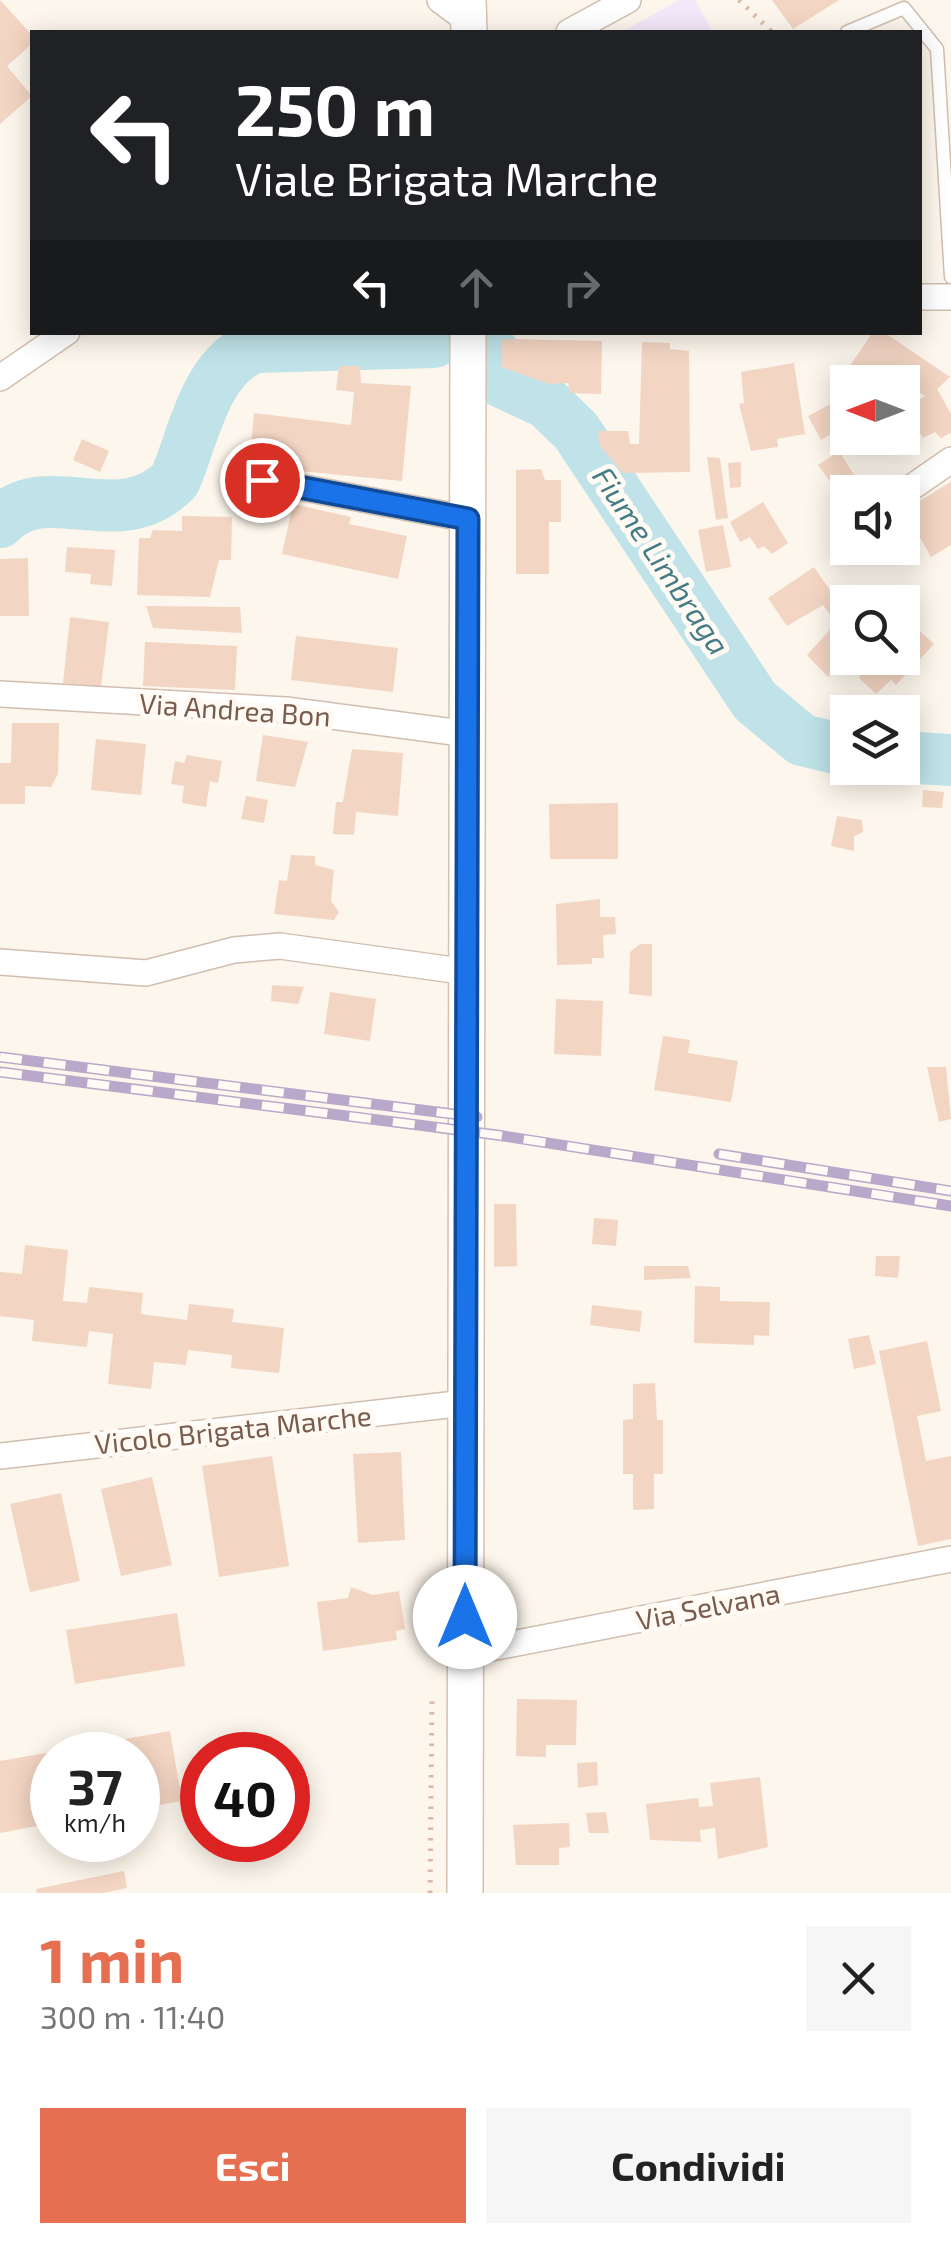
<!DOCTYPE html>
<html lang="it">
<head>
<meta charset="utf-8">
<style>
  body { margin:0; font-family:"Exo 2",sans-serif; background:#f6f6f6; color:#222; height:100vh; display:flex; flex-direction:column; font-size:38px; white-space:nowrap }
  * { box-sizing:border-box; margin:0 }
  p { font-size:32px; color:#767676 }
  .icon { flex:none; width:55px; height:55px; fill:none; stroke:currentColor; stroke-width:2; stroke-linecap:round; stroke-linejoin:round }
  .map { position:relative; height:1893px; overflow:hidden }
  .panel { display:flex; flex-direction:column; background:#fff; flex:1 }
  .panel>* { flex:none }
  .hud { position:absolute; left:30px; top:30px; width:892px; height:305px; border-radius:0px; box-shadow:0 5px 25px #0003; background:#202124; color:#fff; overflow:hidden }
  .needle { width:65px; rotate:270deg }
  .controls { position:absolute; left:830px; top:365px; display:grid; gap:20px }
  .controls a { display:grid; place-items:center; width:90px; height:90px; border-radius:0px; background:#fff; box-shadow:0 5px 25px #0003; font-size:50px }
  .speed { position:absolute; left:30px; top:1732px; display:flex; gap:20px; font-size:50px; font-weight:700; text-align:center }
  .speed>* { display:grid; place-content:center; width:130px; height:130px; border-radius:50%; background:#fff; box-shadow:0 5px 25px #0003; line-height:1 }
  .speed small { font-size:25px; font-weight:400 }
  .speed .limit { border:15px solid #d22; background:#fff; color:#111 }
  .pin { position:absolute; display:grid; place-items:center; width:85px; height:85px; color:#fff; margin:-42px; border:5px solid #fff; border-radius:50%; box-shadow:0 2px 10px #0007 }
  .me { position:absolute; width:110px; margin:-55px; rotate:0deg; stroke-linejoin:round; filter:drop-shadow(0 0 8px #0008) }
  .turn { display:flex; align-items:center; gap:35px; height:210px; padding:0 40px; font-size:45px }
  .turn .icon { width:130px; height:130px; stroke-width:2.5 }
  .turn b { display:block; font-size:70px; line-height:85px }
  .lanes { display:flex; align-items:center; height:95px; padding:0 40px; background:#0003; justify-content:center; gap:50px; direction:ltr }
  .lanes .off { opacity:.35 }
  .round { display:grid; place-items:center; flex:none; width:105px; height:105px; border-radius:0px; background:#f6f6f6 }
  .headline { display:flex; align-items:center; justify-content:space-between; height:170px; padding:0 40px }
  h1 { font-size:60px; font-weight:700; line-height:75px; color:#e76f51 }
  .cta { display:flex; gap:20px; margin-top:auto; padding:20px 40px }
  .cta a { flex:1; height:115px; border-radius:0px; background:#e76f51; color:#fff; font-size:40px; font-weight:700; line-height:115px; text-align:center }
  .cta a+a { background:#f6f6f6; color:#222 }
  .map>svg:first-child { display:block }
  .education { fill:#f3e8fa }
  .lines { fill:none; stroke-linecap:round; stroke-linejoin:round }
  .river { stroke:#bfe3e8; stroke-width:52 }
  .building { fill:#f3d5c3 }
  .lane-casing { stroke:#d1beb0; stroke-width:15 }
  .street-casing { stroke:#d1beb0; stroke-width:28 }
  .secondary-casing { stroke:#d6c0b0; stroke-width:38 }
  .path { stroke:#d9b8a5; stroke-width:5; stroke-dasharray:2.5 8; stroke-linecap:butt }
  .lane { stroke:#fff; stroke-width:12 }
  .street { stroke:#fff; stroke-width:25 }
  .secondary { stroke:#fff; stroke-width:35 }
  .rail-casing { stroke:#b9a8c9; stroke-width:11 }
  .rail { stroke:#fffaf3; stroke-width:8; stroke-dasharray:22; stroke-linecap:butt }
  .route-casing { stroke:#114b97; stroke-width:25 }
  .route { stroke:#1a73e8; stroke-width:18 }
  .labels { text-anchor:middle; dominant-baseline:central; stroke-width:10; stroke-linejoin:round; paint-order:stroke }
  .street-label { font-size:28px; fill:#7a5c4d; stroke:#fffaf3 }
  .water-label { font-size:30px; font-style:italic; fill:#437c86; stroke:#fffaf3 }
</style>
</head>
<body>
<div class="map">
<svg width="951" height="1893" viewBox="0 0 951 1893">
  <rect width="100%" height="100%" fill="#fdf6ec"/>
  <!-- education -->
  <path class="education" d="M679,0h16l18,32h-91z"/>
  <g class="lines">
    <!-- river -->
    <path class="river" d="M494,353l6,28 47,22 29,28 179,270 47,39 46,11
      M0,522c47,-50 118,16 175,-42 19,-45 31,-117 81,-133l178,-5
      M902,757l49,3"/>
  </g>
  <!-- building -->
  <path class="building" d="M0,0l32,35v9l-25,22 25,30 -32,28z
    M772,0h67l-46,29z
    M873,332l15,3 62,42 -13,12 14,25v19l-10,5 -6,-6 -12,6 -18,-30 20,-12 -19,-12 -4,5v-7l-61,-3z
    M502,339l100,2 -1,53 -31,-1 -2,-10 -19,1 -48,-17z
    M642,342l28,1v6l19,2 1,121 -67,1 -24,-28 -1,-14h30l2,13h9z
    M794,363l11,71 -28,5 1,8 -27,4 -12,-47 5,-1 -3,-31z
    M339,366h21l1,17 50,3 -9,95 -153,-15 5,-53 97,12 3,-33 -18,-2z
    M838,400l10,25 -27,15 -13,-24z
    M82,439l27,12 -9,21 -27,-12z
    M839,451l25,40 -16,1v15l-30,-42z
    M707,457l13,1 8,60 -12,2z
    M741,462v25l-11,1 -2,-25z
    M541,469l4,11h16v42h-12v52h-33v-104z
    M951,482v63l-20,12 -27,-47z
    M763,502l25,41 -16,11 -8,-8 -6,3 -8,-12 -10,5 -10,-20z
    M293,504l58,13 -2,7 58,12 -9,43 -116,-25z
    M182,516l50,1 -1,43h-12l-9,37 -73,-2 2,-57h11l3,-8 29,1z
    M723,525l8,42 -25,5 -8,-42z
    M67,547l48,3 -3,36 -22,-2 1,-10 -26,-2z
    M28,558l1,58h-29v-57z
    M814,567l34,49 3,42 -23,19 -21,-22 29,-32 -13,-18 -36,21 -19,-28z
    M146,606l94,1 2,26 -89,-5z
    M70,617l39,5 -8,65 -38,-4z
    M910,622l24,22 -38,41 -5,-5 -15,14 -17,-16 12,-15 -5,-5h36v-29z
    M296,636l102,12 -5,44 -102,-12z
    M145,642l92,4 -2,44 -92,-4z
    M12,723h47l-1,51 -7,13 -26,-1v18h-25v-41h11z
    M263,735l45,7 -13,45 -39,-6z
    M96,739l50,5 -5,51 -50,-5z
    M352,749l51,4 -5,63 -42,-4 -2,23 -21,-1 3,-32h7z
    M187,755l35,6 -4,22 -8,-2 -4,26 -24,-4 2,-17 -13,-2 4,-23 9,2z
    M923,790l21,2 -2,16 -20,-1z
    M246,796l22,4 -4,23 -23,-4z
    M618,803v56h-68l-1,-55z
    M837,816l25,4 1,12 -9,4v15l-23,-5z
    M291,855l24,1v9l19,5 -3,31 8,11 -5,8 -60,-6 5,-34 8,1z
    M600,899v18h15l1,17 -13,1 1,23h-12v6l-35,1 -1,-61z
    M640,944h12v52l-23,-2 1,-42z
    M272,985l32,2 -6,17 -27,-3z
    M330,992l46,7 -6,42 -46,-7z
    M556,999l47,2 -2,55 -47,-2z
    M663,1036l27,4 -2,13 50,8 -7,41 -77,-12z
    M927,1067h19l5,52 -12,3z
    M494,1204h22l1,62 -23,1z
    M594,1218l24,2 -2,26 -24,-2z
    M25,1245l43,5 -5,51 24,2 2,-16 54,6 -2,21 46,6 2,-16 45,5 -2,13 52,6 -5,45 -48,-5 1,-13 -44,-5 -2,15 -32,-3 -3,27 -43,-5 5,-50 -24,-3 -2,16 -55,-6 2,-21 -34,-4v-44l22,2z
    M876,1256h24l-2,22 -23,-2z
    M644,1266h44l3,12 -47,2z
    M695,1286l25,1v14l50,1 -1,34 -15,-1v10l-60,-2z
    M592,1305l50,6 -2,21 -50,-7z
    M869,1335l7,29 -22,5 -6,-30z
    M927,1341l14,70 -24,5 9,45 25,-5v83l-33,7 -39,-195z
    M655,1383l2,37h6v54h-9v35l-21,1v-36h-10v-54l10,-1v-35z
    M401,1452l4,88 -47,3 -5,-89z
    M272,1456l17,110 -70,11 -17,-111z
    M152,1477l20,88 -51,11 -20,-87z
    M61,1493l19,88 -50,11 -20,-88z
    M351,1587l22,8 26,-4 6,38 -9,2 1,9 -74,11 -6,-49 31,-4z
    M177,1613l8,53 -110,18 -9,-54z
    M517,1699l60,1 -1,45h-30v12l-30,-1z
    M170,1731l12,70 -44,8v-54h-86v68l-52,10v-72z
    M597,1762l1,23 -20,3 -1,-25z
    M760,1777l8,70 -50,12 -3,-31 -15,2 1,12 -51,-2 -4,-36 52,-6 1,9 14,-1 -3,-23z
    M606,1812l3,21h-20l-3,-20z
    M569,1823l1,24 -11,1v17h-43l-3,-40z
    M124,1871l3,17 -24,5h-66l-1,-4z"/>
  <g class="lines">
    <!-- lane casing -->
    <g class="lane-casing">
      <path id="lane" d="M847,32l57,-24 33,41 14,228"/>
    </g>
    <!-- street casing -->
    <g class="street-casing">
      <path id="street" d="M440,0l28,21
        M569,32l59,-32
        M920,297h31
        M0,378l67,-46
        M262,480l206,39
        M902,494l49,-34
        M0,694l286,16 183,24
        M0,962l146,11 88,-23 46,-4 188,26
        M0,1456l465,-53
        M465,1653l486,-94"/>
    </g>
    <!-- secondary casing -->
    <g class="secondary-casing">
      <path id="secondary" d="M468,0l1,32
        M465,1893l3,-1561"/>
    </g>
    <!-- path -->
    <path class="path" d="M739,0l33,32
      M430,1893l2,-192"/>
    <!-- lane -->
    <use href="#lane" class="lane"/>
    <!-- street -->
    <use href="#street" class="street"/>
    <!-- secondary -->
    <use href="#secondary" class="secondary"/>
    <!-- rail casing -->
    <g class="rail-casing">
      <path id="rail" d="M0,1057l477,60
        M0,1072l497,63 454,71
        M719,1154l232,37"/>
    </g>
    <!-- rail -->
    <use href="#rail" class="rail"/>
  </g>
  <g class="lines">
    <!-- route casing -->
    <g class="route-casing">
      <path id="route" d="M262,480l206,39 -3,1098"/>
    </g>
    <!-- route -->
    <use href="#route" class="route"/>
  </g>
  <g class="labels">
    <!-- street labels -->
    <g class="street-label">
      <text transform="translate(235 709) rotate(4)">Via Andrea Bon</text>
      <text transform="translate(233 1429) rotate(-6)">Vicolo Brigata Marche</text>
      <text transform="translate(708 1606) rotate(-11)">Via Selvana</text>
    </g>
    <!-- water labels -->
    <g class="water-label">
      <text transform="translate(662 560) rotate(56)">Fiume Limbraga</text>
    </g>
  </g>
</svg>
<div class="controls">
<a><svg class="needle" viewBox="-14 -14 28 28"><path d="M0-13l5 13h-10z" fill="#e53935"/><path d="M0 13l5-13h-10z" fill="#767676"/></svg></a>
<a><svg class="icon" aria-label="sound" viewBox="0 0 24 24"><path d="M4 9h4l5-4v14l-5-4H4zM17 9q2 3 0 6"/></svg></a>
<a><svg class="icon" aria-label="search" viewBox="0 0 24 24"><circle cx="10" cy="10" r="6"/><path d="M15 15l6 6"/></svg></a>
<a><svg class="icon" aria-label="layers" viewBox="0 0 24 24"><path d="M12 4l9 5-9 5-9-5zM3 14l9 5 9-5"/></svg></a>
</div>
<div class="speed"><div>37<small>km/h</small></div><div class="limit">40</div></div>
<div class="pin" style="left:262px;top:480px;background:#d93025"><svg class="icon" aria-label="arrive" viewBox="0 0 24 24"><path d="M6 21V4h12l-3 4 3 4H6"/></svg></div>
<svg class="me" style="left:465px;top:1617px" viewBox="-20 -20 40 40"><circle r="19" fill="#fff"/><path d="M0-13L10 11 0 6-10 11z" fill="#1a73e8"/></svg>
<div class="hud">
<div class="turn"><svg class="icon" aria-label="left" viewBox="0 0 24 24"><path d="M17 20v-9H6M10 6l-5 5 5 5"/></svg><div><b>250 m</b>Viale Brigata Marche</div></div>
<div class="lanes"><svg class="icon" aria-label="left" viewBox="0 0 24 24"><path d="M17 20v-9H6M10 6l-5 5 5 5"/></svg><svg class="icon off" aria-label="ahead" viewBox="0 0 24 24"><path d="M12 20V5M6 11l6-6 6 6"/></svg><svg class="icon off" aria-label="right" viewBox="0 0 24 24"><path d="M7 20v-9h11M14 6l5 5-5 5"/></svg></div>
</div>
</div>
<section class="panel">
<div class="headline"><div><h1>1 min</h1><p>300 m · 11:40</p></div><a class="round"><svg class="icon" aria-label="close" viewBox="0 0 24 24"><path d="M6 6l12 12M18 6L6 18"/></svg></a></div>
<div class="cta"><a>Esci</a><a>Condividi</a></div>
</section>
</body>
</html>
